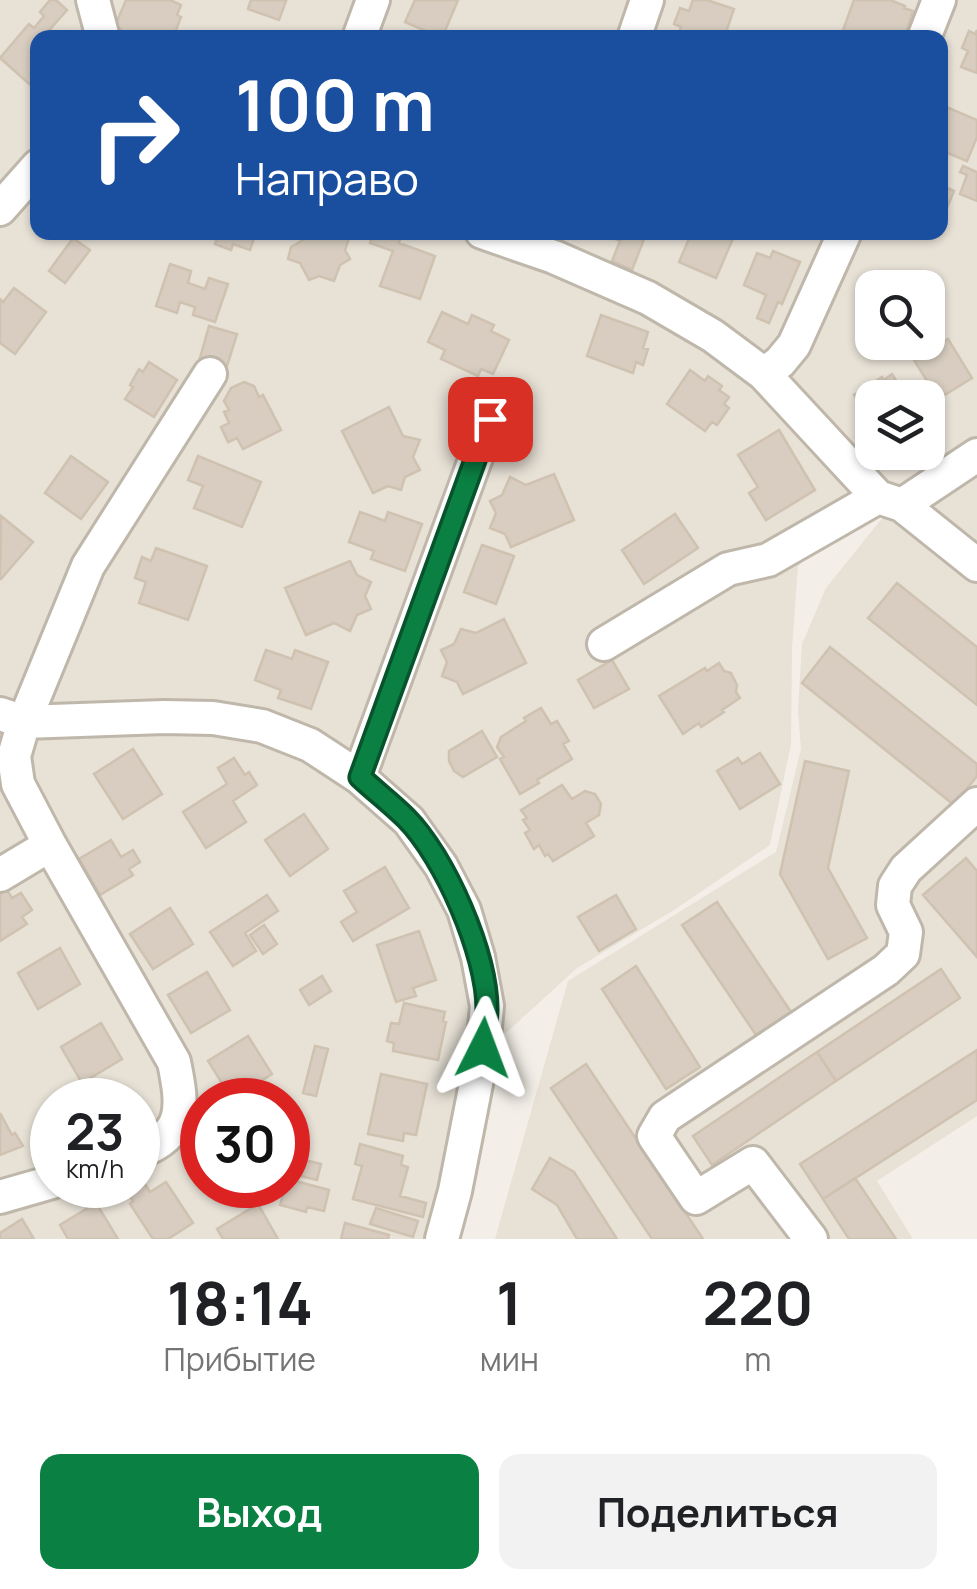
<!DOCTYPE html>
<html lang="ru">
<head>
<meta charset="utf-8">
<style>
  body { margin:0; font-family:Manrope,sans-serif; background:#f2f2f2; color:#202124; height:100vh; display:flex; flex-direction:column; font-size:38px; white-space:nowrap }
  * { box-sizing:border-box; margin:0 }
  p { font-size:32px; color:#757577 }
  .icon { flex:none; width:55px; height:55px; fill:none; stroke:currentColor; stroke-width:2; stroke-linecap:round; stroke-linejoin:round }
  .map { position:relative; height:1239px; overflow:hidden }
  .side { display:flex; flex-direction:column; background:#fff; flex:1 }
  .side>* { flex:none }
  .top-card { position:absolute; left:30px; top:30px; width:918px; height:210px; border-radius:20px; box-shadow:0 2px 8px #0004; background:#1a4fa0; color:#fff; overflow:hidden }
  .controls { position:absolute; left:855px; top:270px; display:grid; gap:20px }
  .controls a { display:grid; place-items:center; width:90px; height:90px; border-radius:20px; background:#fff; box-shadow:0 2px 8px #0004; font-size:50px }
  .speed { position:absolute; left:30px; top:1078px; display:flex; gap:20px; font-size:50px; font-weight:700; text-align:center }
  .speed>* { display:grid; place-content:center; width:130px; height:130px; border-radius:50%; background:#fff; box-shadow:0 2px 8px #0004; line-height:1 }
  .speed small { font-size:25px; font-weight:400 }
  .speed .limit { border:15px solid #d22; background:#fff; color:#111 }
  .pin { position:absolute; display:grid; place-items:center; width:85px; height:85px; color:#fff; margin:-42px; border-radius:20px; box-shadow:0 5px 15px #0006 }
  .me { position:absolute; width:110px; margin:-55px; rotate:3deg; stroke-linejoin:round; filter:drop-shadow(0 0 8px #0008) }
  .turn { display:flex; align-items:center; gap:35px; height:210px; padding:0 40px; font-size:45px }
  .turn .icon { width:130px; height:130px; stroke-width:2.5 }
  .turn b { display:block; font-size:70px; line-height:85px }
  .eta { display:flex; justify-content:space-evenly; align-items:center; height:170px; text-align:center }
  .eta b { font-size:60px; font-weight:700; line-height:70px }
  .action { display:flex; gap:20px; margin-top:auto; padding:20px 40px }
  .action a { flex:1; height:115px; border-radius:20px; background:#0b8043; color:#fff; font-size:40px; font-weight:700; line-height:115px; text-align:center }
  .action a+a { background:#f2f2f2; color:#202124 }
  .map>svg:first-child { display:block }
  .residential { fill:#e7e1d6; fill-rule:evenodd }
  .building { fill:#d8cdc0; stroke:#cfc2b1; stroke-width:2.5 }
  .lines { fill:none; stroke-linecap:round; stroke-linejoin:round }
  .minor-casing { stroke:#bfb7aa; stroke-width:38 }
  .minor { stroke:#fff; stroke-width:32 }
  .route-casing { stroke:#07532c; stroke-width:25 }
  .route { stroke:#0b8043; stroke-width:18 }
</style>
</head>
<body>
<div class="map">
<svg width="977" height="1239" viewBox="0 0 977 1239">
  <rect width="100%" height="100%" fill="#f3efe8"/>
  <!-- residential -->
  <path class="residential" d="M0,0h977v550l-90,-66 -89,82 -6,82 -1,96 -21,101 -96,65 -97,58 -70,64 -33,13 -40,194h-434zM38,38h902v194h-902zM872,288h56v54h-56zM872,398h56v54h-56zM52,1100h86v85h-86zM202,1100h86v85h-86z
    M896,501l81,52v563l-100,65 36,58h-418l73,-258 208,-129 25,-103 -3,-38 4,-67 24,-56z"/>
  <!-- building -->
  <path class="building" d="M50,0h6l11,10 -23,26 2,2h-8v48l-3,3 -35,-31 29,-34 5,4 10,-12 -4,-4z
    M126,0h44l11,5 -4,10 4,2 -8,21h-48l-7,-3 3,-6 -6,-3z
    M251,0h32l3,1 -7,19 -31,-11z
    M415,0h43l-16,38 -37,-16z
    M693,0h14l27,9 -10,29h-47l4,-11 -7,-3 6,-16 9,3z
    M854,0h36l15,6 -1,2 9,3 -7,21 10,4 -1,2h-62l-11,-5z
    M977,30v43l-16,-6 7,-16 -6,-3 7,-17 6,3z
    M944,106l33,14v17l-10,24 -27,-11v-35z
    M963,166l14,6v29l-17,-7 7,-19 -7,-3z
    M940,185l14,6 -14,34z
    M219,232h37l-6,18 -17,-6 -2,6 -16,-6z
    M311,232l17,2 1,-2h22l-6,18 5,9 -10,6 -6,16 -15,-5 -10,4 -9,-17 -12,-4 3,-12 17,-10z
    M374,232h28l-3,11 36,13 -15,43 -40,-13 13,-35 -23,-8z
    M600,232l46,2 -14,36 -20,-9 8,-20z
    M692,232l43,2 -19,44 -37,-16z
    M73,238l17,12 -25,33 -16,-12z
    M773,251l27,11 -18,42 -4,-2 -9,21 -12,-5 9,-23 -22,-10 13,-32 13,5z
    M170,264l21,7 -3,12 17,6 4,-11 19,6 -13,38 -22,-7 2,-8 -15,-5 -3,11 -21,-7z
    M14,288l32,24 -31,42 -15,-11v-44l3,3z
    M442,312l26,12 4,-9 22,10 -3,6 18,9 -16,34 -12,-5 -3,7 -37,-17 4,-9 -17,-8z
    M601,315l47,17 -5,16 5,1 -5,16 -7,-3 -3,11 -46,-17z
    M209,326l28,8 -10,32 -27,-8z
    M948,339l24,39 -34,21 -24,-39z
    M149,362l28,18 -23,37 -29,-18 8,-12 -3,-2 9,-16 4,3z
    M690,370l15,11 3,-5 14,10 -3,4 10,7 -5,7 5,4 -12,17 -5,-3 -7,9 -38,-27z
    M892,374l15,24h-35v26l-18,-29 28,-18 2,3z
    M244,382l10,4 5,11 4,-2 18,35 -38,19 -6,-11 -9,4 -7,-15 8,-4 -5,-11 5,-2 -5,-9 7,-13z
    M389,407l14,29 17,4 -7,17 7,13 -15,7 -4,13 -13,-4 -15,7 -31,-62z
    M779,430l36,60 -49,30 -17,-27 9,-6 -20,-32z
    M71,456l37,26 -27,37 -36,-26z
    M198,456l63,26 -19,45 -48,-19 9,-22 -15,-6z
    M554,474l20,46 -63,27 -6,-13 -15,-6 6,-15 -6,-12 12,-6 8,-18 16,8z
    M360,512l25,9 3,-9 34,12 -17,47 -34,-12 3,-8 -25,-9z
    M675,514l23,34 -54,36 -22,-34z
    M1,516l32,26 -32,37 -1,-1z
    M482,545l32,11 -18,48 -32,-12z
    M156,548l51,18 -19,54 -49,-17 7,-21 -11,-4 7,-21 9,4z
    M350,561l7,14 14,7 -6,14 6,13 -14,6 -7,16 -16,-8 -28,12 -21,-47z
    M897,583l80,64v58l-109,-87z
    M504,619l22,44 -63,31 -6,-12 -15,-6 5,-14 -6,-12 13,-6 7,-15 15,4z
    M830,647l147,117v12l-23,29 -152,-122z
    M266,650l26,9 3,-9 33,12 -17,47 -33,-11 3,-8 -26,-10z
    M612,660l17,29 -35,19 -16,-28z
    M719,663l5,8 7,2 6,12 -1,7 4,6 -18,12 2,2 -23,15 -2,-4 -16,11 -24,-38 46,-28 2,3z
    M541,708l10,16 6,-3 12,20 -6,3 9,15 -35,21 2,3 -19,11 -20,-35 4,-2 -7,-10 4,-10 25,-16 -2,-3z
    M482,731l15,26 -34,20 -9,-6 -5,-10v-10z
    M133,749l29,45 -39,25 -29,-45z
    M760,753l20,31 -40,25 -23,-38 21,-13 4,6z
    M234,758l11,17 4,-3 8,13 -24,16 13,21 -40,26 -23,-36 44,-28 -9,-16z
    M805,761l44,10 -21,97 39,70 -39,21 -48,-85z
    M562,785l10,14 13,-8 10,3 6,10 -2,11 -13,8 8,13 -41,25 -5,-7 -3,2 -6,-11 -5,4 -9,-16 5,-3 -7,-10 4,-2 -6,-8z
    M304,814l24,35 -38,27 -25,-36z
    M111,840l10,17 12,-7 7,12 -11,7 4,6 -33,20 -21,-36z
    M966,858l11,13v86l-54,-62z
    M385,867l24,41 -56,33 -12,-19 16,-10 -13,-21z
    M3,884l9,14 9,-5 11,17 -10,7 5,7 -27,17v-55z
    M267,895l11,16 -33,22 11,18 -23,15 -23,-34z
    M616,895l20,34 -37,22 -21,-34z
    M717,902l74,110 -35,23 -74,-110z
    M170,908l23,36 -40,25 -23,-35z
    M264,925l13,19 -14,10 -13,-19z
    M419,931l17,49 -23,8 3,8 -20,6 -19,-57z
    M60,948l20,36 -42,25 -20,-36z
    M636,966l64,101 -34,22 -64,-100z
    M941,969l19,29 -124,83 -19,-29z
    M207,972l23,38 -39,23 -23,-38z
    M322,976l9,15 -22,14 -9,-15z
    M404,1003l41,9 -2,9 3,1 -8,38 -45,-9 1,-8 -7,-2 4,-18 8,1z
    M101,1023l21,36 -40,24 -21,-36z
    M248,1036l24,38 -40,25 -24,-38z
    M315,1046l13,3 -12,47 -13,-3z
    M977,1050v50l-154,99 -23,-35z
    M817,1052l19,29 -124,84 -19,-29z
    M586,1064l117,175h-51l-101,-151z
    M381,1074l46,10 -11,51 -12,-2 -1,8 -35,-7z
    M0,1113l12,22 3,-2 8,13 -23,9z
    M360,1144l43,12 -2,9 7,2 -8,29 26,7 -3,14 -70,-18 9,-33 -7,-2z
    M288,1156l33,8 -4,16 -29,-7z
    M550,1158l24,14 43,67h-40l-20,-34 -25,-16z
    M138,1173l12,19 16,-10 27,41 -25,16h-15l-23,-35 3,-3 -10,-16h15z
    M855,1178l41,61h-47l-26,-40z
    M288,1179l41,11 -5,21 -17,-4 -1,5 -26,-7z
    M96,1203l22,36h-50l-8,-14z
    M258,1204l20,35h-55l-6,-10z
    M376,1208l42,13 -5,16 -43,-13z
    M22,1219l12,20h-34v-6z
    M345,1223l44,12 -1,4h-47z"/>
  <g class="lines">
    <!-- minor casing -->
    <g class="minor-casing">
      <path id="minor" d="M93,0l10,38
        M359,38l14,-38
        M634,38l13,-38
        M924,38l15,-38
        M0,209l38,-43
        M482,232l72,25 94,41 65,38 51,38 114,123 24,8 75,60
        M764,374l16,-12 14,-17 51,-113
        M902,505l75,-50
        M604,644l124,-75 40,-9 110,-63
        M0,714l24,8 140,-5 49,1 49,8 48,19 49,32 50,44 32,45 23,44 14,47 9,49 -4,42 -28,143 -13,48
        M359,777l131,-358
        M0,875l50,-30
        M138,1152c49,-17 45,-46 36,-90l-124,-217 -32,-61 -4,-28 10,-34 64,-156 122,-192
        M0,1197l52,-15
        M811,1239l-58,-76 -57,35 -42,-62 11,-19 221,-147 17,-16 3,-22 -13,-27 2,-19 11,-17 71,-65"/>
    </g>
    <!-- minor -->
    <use href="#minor" class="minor"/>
  </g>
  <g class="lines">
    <!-- route casing -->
    <g class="route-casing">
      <path id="route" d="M483,1048c1,-13 4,-26 4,-39 0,-55 -42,-152 -81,-191 -14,-14 -31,-27 -46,-41l130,-358"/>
    </g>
    <!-- route -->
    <use href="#route" class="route"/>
  </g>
</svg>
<div class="controls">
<a><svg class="icon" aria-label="search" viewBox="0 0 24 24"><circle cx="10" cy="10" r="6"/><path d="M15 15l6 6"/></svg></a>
<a><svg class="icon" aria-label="layers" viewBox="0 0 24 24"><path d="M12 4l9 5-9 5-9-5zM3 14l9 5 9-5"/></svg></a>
</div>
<div class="speed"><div>23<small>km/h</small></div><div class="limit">30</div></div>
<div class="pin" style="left:490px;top:419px;background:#d93025"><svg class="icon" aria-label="arrive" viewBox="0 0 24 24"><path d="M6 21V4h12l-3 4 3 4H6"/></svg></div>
<svg class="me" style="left:483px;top:1048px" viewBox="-20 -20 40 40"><path d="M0-17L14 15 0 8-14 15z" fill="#0b8043" stroke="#fff" stroke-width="4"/></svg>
<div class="top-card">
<div class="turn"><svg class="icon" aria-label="right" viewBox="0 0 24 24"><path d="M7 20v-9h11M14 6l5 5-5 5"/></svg><div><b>100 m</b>Направо</div></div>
</div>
</div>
<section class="side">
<div class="eta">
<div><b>18:14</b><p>Прибытие</p></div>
<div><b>1</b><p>мин</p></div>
<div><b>220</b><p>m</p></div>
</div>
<div class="action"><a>Выход</a><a>Поделиться</a></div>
</section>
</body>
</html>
